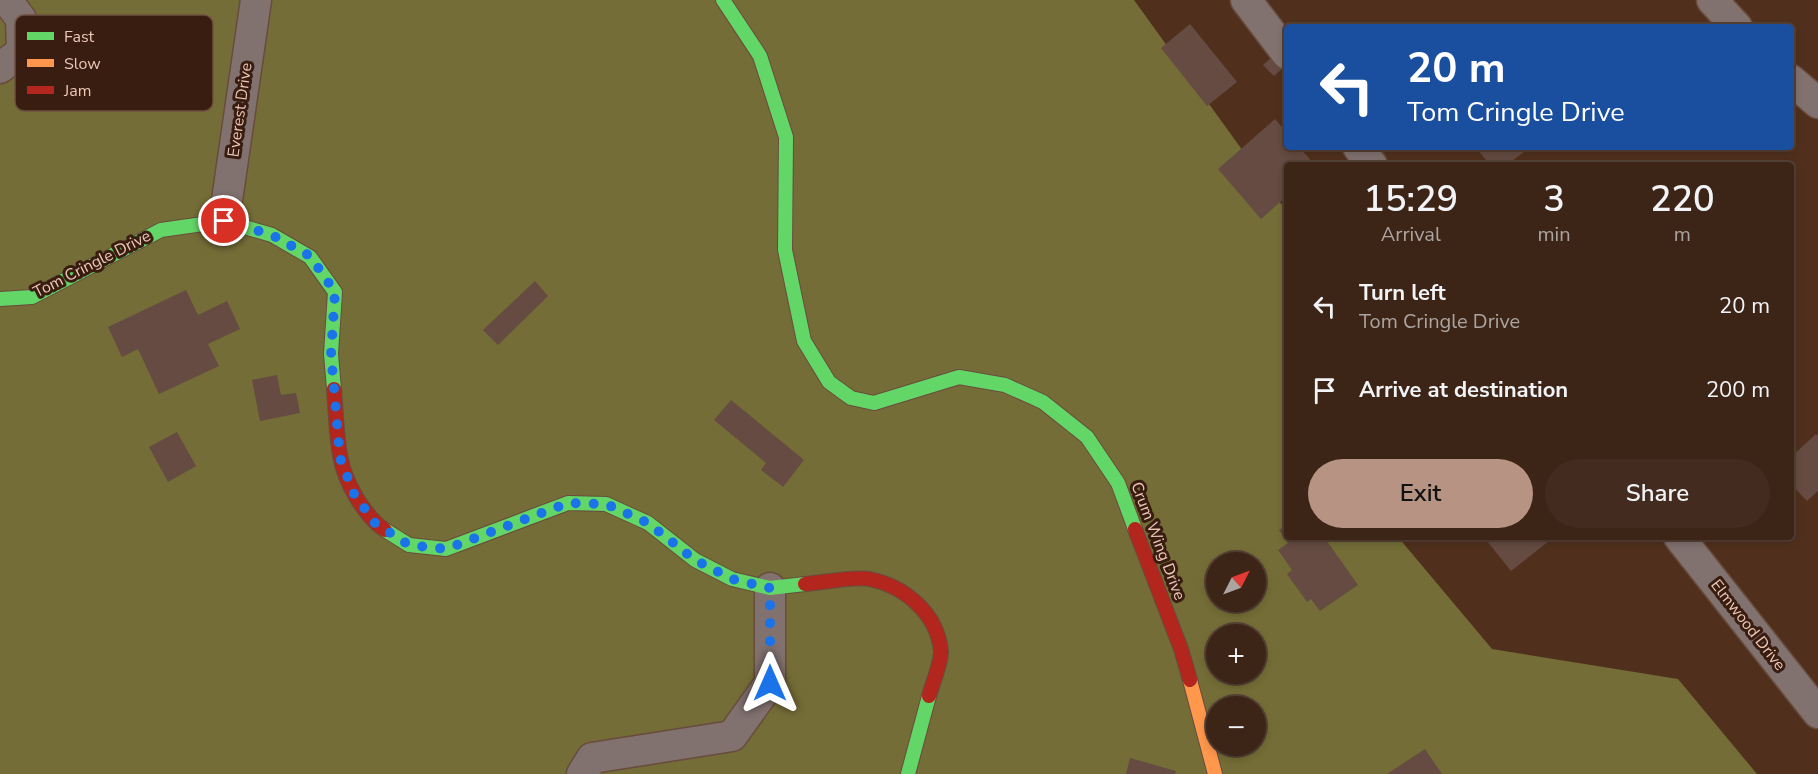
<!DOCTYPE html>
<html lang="en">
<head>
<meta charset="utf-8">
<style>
  body { margin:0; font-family:"Nunito Sans",sans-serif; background:#432c1f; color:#f1f3f6; height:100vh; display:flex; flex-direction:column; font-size:22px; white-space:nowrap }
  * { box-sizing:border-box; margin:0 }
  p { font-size:20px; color:#aca4a1 }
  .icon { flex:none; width:33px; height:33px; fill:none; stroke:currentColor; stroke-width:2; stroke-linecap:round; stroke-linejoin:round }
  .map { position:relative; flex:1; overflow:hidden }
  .drawer { position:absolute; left:1284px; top:162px; width:510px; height:378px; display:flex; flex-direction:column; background:#3c2416; border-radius:6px; box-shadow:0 3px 9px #0003,0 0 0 2px #554135 }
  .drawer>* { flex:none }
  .guide { position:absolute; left:1284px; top:24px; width:510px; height:126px; border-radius:6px; box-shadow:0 3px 9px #0003,0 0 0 2px #554135; background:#1a4fa0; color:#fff; overflow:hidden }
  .needle { width:39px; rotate:48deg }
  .buttons { position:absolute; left:1206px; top:552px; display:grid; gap:12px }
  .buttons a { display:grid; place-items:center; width:60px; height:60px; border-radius:50%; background:#3c2416; box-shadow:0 3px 9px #0003,0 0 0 2px #554135; font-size:30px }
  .pin { position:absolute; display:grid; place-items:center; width:51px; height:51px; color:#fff; margin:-26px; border:3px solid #fff; border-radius:50%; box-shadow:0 2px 6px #0007 }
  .me { position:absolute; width:66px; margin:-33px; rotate:0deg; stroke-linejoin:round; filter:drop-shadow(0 0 4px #0008) }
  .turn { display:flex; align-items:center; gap:21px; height:126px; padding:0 24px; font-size:27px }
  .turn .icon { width:78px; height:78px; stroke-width:2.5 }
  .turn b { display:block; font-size:42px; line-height:51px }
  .eta { display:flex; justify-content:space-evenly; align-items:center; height:102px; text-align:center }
  .eta b { font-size:36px; font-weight:600; line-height:42px }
  .primary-button { display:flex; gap:12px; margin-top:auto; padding:12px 24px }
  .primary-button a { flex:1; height:69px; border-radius:36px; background:#b69382; color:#111; font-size:24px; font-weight:600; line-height:69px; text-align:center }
  .primary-button a+a { background:#432c1f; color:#f1f3f6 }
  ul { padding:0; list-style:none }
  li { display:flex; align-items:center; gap:18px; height:84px; padding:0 24px }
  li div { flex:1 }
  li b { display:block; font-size:22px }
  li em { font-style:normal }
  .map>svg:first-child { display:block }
  .forest { fill:#746d37; fill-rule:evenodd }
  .building { fill:#654b41 }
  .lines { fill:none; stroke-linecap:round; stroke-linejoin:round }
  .street-casing { stroke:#684c3d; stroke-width:33 }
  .fast-casing { stroke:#684c3d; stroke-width:16 }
  .slow-casing { stroke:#684c3d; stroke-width:16 }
  .jam-casing { stroke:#684c3d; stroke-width:16 }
  .street { stroke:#81716f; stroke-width:30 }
  .fast { stroke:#63d668; stroke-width:14 }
  .slow { stroke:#ff974d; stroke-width:14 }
  .jam { stroke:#b3261e; stroke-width:14 }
  .route { stroke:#1a73e8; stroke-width:10; stroke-dasharray:0 18 }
  .labels { text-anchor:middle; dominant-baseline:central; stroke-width:6; stroke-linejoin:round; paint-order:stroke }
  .street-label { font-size:16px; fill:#edc8b8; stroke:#381d10 }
  .key { fill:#381d10; stroke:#6e5042; stroke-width:1.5 }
  .key-label { font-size:16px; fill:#edc8b8 }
</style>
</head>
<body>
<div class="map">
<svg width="1818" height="774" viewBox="0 0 1818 774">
  <rect width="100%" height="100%" fill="#50301d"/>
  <!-- forest -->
  <path class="forest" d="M0,0h1134l153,212v325h111l94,112 186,30 79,95h-1757zM1216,562h40v40h-40zM1216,634h40v40h-40zM1216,706h40v40h-40z"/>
  <!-- building -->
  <path class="building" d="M1190,24l47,58 -30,24 -46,-58z
    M1273,56l10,12 -9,8 -11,-11z
    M1275,119l12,14v14h12l16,18h-28v31l-26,23 -43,-50z
    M1483,147h47l-23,18h-17l-12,-15z
    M535,281l13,15 -50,49 -15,-15z
    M186,290l12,25 29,-14 13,28 -32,15 11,22 -60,28 -21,-45 -16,8 -14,-30z
    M277,375l4,20 15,-2 4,20 -40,8 -8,-41z
    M731,400l73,60 -21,27 -22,-17 5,-7 -52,-43z
    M177,432l19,34 -28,16 -19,-35z
    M1816,434l2,2v55l-11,10 -16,-17v-27z
    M1287,525v12h37l34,48 -38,26 -9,-12 -4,3 -20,-28 5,-4 -14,-20 10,-7 -9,-13z
    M1493,537h61l-43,34 -24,-30z
    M1425,749l17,25h-55z
    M1130,758l46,13 -1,3h-49z"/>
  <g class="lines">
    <!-- street casing -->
    <g class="street-casing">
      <path id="street" d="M1246,0l41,54
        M1712,0l25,27
        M0,68l22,-17 -1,-32 -14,-19
        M1791,80l27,23
        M1358,147l14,18
        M224,221l32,-221
        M1679,537l139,176
        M582,774l10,-16 140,-22 38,-53v-95"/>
    </g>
    <!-- fast casing -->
    <g class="fast-casing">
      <path id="fast" d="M723,0l37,56 26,81 -1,113 19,91 25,41 22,16 23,5 85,-26 46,8 38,17 44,35 31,46 17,46
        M0,299l32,-2 129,-67 63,-9 48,14 38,22 25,35 -4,62 3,35
        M385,530l24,15 37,4 122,-46 38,1 42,19 47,37 37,19 38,9 35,-4
        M908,774l21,-78"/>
    </g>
    <!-- slow casing -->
    <g class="slow-casing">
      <path id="slow" d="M1190,680l25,94"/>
    </g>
    <!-- jam casing -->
    <g class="jam-casing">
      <path id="jam" d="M334,389c2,22 2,44 6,66 4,26 24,61 45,75
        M1135,529l46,120 9,31
        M805,584c15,-1 50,-8 64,-5 36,7 69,35 72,73 0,11 -9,33 -12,44"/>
    </g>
    <!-- street -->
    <use href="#street" class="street"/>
    <!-- fast -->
    <use href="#fast" class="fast"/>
    <!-- slow -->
    <use href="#slow" class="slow"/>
    <!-- jam -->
    <use href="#jam" class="jam"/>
  </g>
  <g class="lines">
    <!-- route -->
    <path class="route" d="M224,221l48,14 38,21 25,36 -4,62 9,104 14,36 21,29 34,22 37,4 122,-46 38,1 42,19 47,37 37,19 38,9v95"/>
  </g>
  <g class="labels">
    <!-- street labels -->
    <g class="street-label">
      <text transform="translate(240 110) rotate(-82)">Everest Drive</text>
      <text transform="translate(92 264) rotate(-27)">Tom Cringle Drive</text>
      <text transform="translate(1158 541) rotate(69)">Crum Wing Drive</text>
      <text transform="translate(1748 625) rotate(52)">Elmwood Drive</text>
    </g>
  </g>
  <!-- legend -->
  <rect x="15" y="15" width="198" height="96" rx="9" class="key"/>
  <rect x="27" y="32" width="27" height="8" fill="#63d668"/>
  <rect x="27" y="59" width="27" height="8" fill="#ff974d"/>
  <rect x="27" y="86" width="27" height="8" fill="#b3261e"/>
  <g class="key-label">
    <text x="64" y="42">Fast</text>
    <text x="64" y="69">Slow</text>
    <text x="64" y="96">Jam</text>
  </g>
</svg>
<div class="buttons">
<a><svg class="needle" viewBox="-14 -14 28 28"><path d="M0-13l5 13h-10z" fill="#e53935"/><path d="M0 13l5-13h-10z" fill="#aca4a1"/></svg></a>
<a>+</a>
<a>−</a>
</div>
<div class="pin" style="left:224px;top:221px;background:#d93025"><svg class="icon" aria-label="arrive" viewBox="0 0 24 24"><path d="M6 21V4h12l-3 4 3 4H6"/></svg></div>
<svg class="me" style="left:770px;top:683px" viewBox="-20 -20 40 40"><path d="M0-17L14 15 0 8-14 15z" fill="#1a73e8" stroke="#fff" stroke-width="4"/></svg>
<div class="guide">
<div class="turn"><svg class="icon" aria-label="left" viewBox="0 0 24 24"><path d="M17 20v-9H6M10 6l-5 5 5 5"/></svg><div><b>20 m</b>Tom Cringle Drive</div></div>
</div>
<section class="drawer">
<div class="eta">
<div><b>15:29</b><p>Arrival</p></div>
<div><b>3</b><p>min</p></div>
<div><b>220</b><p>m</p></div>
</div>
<ul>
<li><svg class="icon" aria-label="left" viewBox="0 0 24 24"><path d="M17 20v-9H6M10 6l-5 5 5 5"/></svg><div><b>Turn left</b><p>Tom Cringle Drive</p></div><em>20 m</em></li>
<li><svg class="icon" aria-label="arrive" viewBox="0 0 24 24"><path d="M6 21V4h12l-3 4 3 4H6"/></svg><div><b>Arrive at destination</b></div><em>200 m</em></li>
</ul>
<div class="primary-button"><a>Exit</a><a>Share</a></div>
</section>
</div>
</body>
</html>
